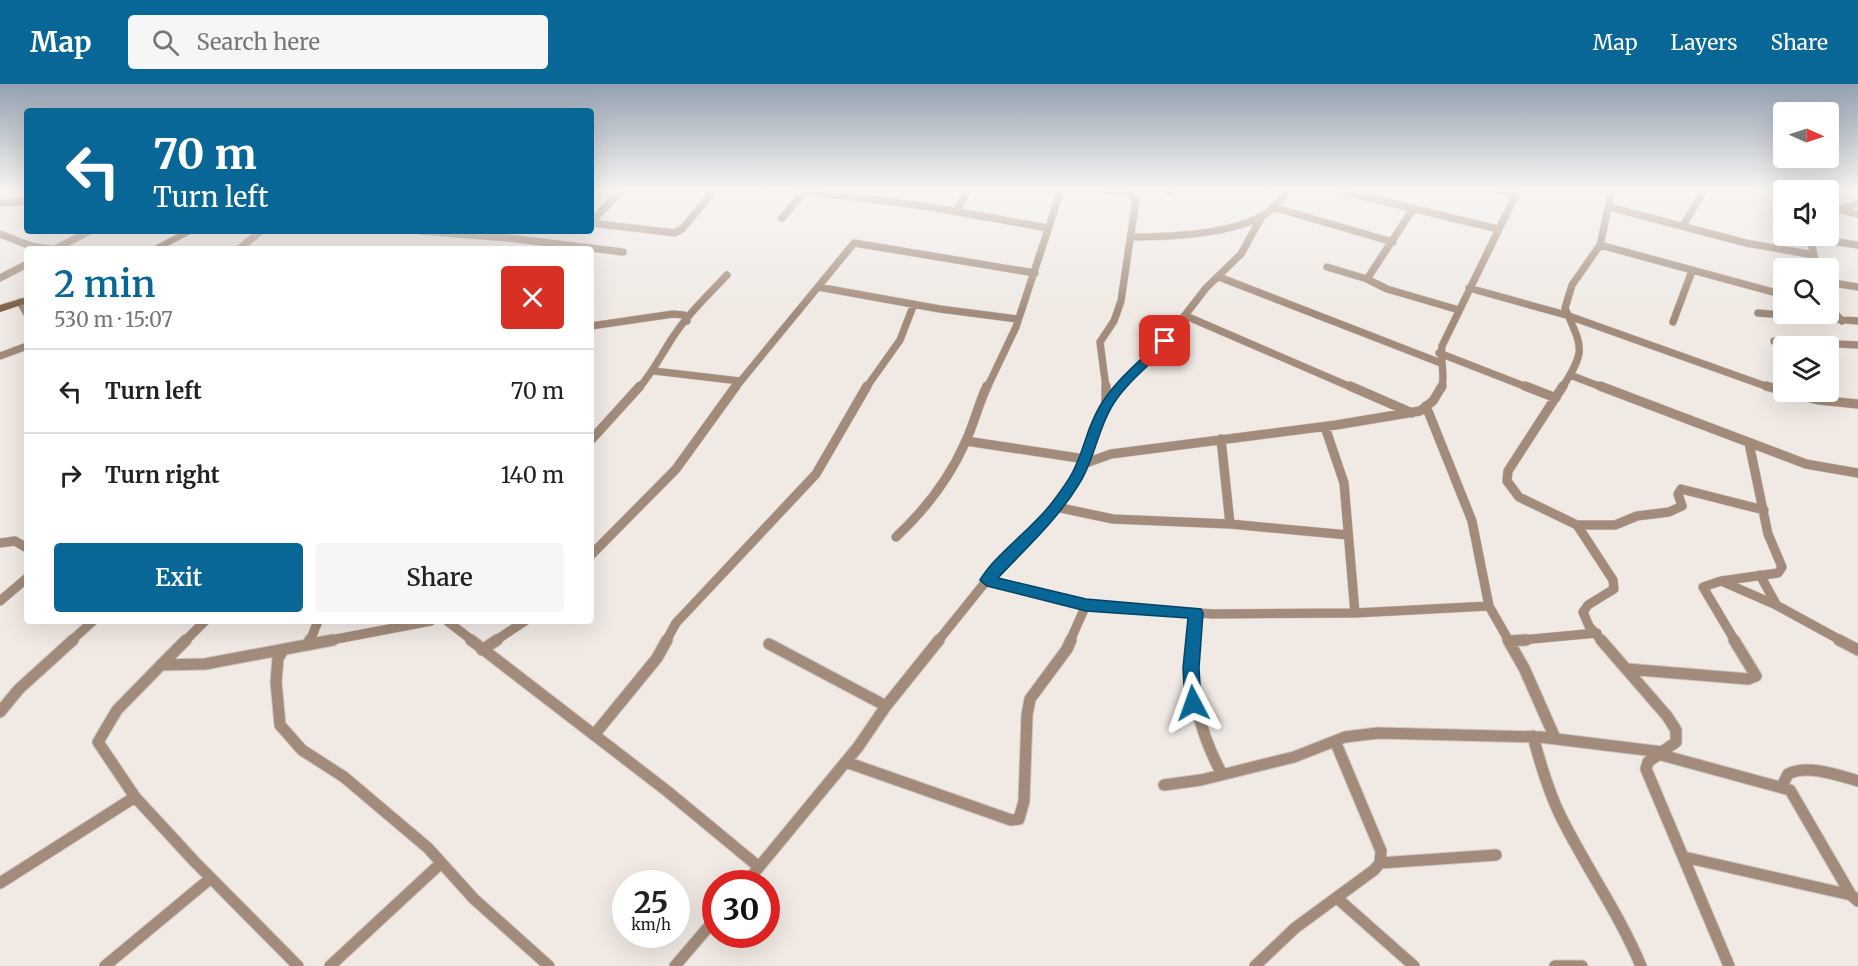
<!DOCTYPE html>
<html lang="en">
<head>
<meta charset="utf-8">
<style>
  body { margin:0; font-family:Merriweather,serif; background:#f6f6f6; color:#222; height:100vh; display:flex; flex-direction:column; font-size:22px; white-space:nowrap }
  * { box-sizing:border-box; margin:0 }
  p { font-size:20px; color:#767676 }
  .icon { flex:none; width:33px; height:33px; fill:none; stroke:currentColor; stroke-width:2; stroke-linecap:round; stroke-linejoin:round }
  .map { position:relative; flex:1; overflow:hidden }
  .drawer { position:absolute; left:24px; top:162px; width:570px; height:378px; display:flex; flex-direction:column; background:#fff; border-radius:6px; box-shadow:0 6px 24px #0002 }
  .drawer>* { flex:none }
  .banner { position:absolute; left:24px; top:24px; width:570px; height:126px; border-radius:6px; box-shadow:0 6px 24px #0002; background:#086797; color:#fff; overflow:hidden }
  .needle { width:39px; rotate:93deg }
  .tools { position:absolute; left:1773px; top:18px; display:grid; gap:12px }
  .tools a { display:grid; place-items:center; width:66px; height:66px; border-radius:6px; background:#fff; box-shadow:0 6px 24px #0002; font-size:30px }
  .speed { position:absolute; left:612px; top:786px; display:flex; gap:12px; font-size:30px; font-weight:700; text-align:center }
  .speed>* { display:grid; place-content:center; width:78px; height:78px; border-radius:50%; background:#fff; box-shadow:0 6px 24px #0002; line-height:1 }
  .speed small { font-size:15px; font-weight:400 }
  .speed .limit { border:9px solid #d22; background:#fff; color:#111 }
  .pin { position:absolute; display:grid; place-items:center; width:51px; height:51px; color:#fff; margin:-26px; border-radius:12px; box-shadow:0 3px 9px #0006 }
  .me { position:absolute; width:66px; margin:-33px; rotate:356deg; stroke-linejoin:round; filter:drop-shadow(0 0 4px #0008) }
  .turn { display:flex; align-items:center; gap:21px; height:126px; padding:0 30px; font-size:27px }
  .turn .icon { width:78px; height:78px; stroke-width:2.5 }
  .turn b { display:block; font-size:42px; line-height:51px }
  .round { display:grid; place-items:center; flex:none; width:63px; height:63px; border-radius:6px; background:#f6f6f6 }
  .summary { display:flex; align-items:center; justify-content:space-between; height:102px; padding:0 30px }
  h1 { font-size:36px; font-weight:600; line-height:45px; color:#086797 }
  .action { display:flex; gap:12px; margin-top:auto; padding:12px 30px }
  .action a { flex:1; height:69px; border-radius:6px; background:#086797; color:#fff; font-size:24px; font-weight:600; line-height:69px; text-align:center }
  .action a+a { background:#f6f6f6; color:#222 }
  ul { padding:0; list-style:none }
  li { display:flex; align-items:center; gap:18px; height:84px; padding:0 30px; border-top:2px solid #e0e0e0 }
  li div { flex:1 }
  li b { display:block; font-size:22px }
  li em { font-style:normal }
  header { display:flex; align-items:center; gap:36px; box-sizing:border-box; height:84px; padding:0 30px; background:#086797; color:#fff }
  header strong { font-size:28px }
  nav { display:flex; gap:33px; margin-inline-start:auto; font-size:21px }
  .search { width:420px; height:54px; background:#f6f6f6; display:flex; align-items:center; gap:15px; box-sizing:border-box; padding:0 21px; border-radius:6px; color:#767676; font-size:22px }
  .map>svg:first-child { display:block }
  .lines { fill:none; stroke-linecap:round; stroke-linejoin:round }
  .street-far2-casing { stroke:#ccc5c1; stroke-width:8 }
  .street-far1-casing { stroke:#ccc5c1; stroke-width:10 }
  .street-casing { stroke:#ccc5c1; stroke-width:13 }
  .secondary-casing { stroke:#ccc5c1; stroke-width:1 }
  .street-far2 { stroke:#a28b7a; stroke-width:7 }
  .street-far1 { stroke:#a28b7a; stroke-width:9 }
  .street { stroke:#a28b7a; stroke-width:11 }
  .secondary { fill:#7d5d44; fill-rule:evenodd }
  .route { fill:#086797; stroke:#054362; stroke-width:1.5 }
</style>
</head>
<body>
<header>
<strong>Map</strong>
<div class="search"><svg class="icon" aria-label="search" viewBox="0 0 24 24"><circle cx="10" cy="10" r="6"/><path d="M15 15l6 6"/></svg>Search here</div>
<nav><a>Map</a><a>Layers</a><a>Share</a></nav>
</header>
<div class="map">
<svg width="1858" height="882" viewBox="0 0 1858 882">
  <rect width="100%" height="100%" fill="#f0e9e4"/>
  <g class="lines">
    <!-- street-far2 casing -->
    <g class="street-far2-casing">
      <path id="street-far2" d="M795,106l130,16 123,22
        M1106,106l26,4 4,5 -15,102 -7,20 -14,21 6,46
        M1336,106l162,39
        M1499,106l17,4
        M1169,108l4,-2
        M0,119l27,-1
        M1272,123l121,35
        M1609,123l137,36 68,12
        M1828,123l30,7
        M1841,125l17,-6
        M956,128l12,-22
        M782,134l22,-26
        M591,138l31,-32
        M591,139l84,10 7,-4 33,-39
        M1683,142l21,-36
        M421,147l88,7 114,14
        M0,150l31,12 20,3
        M1130,153c39,0 97,-2 132,-21 11,-6 19,-17 26,-26
        M1600,161l184,50
        M55,165l35,-18
        M239,165l22,-18
        M1327,183l40,12 20,10 72,21
        M1817,184l-7,-30 48,7
        M1219,193l222,86
        M0,194l27,-14
        M1367,195l46,-70
        M1828,198l30,5
        M818,203l122,22 77,10
        M1469,204l97,27 205,73
        M20,218l7,12
        M1828,222l14,15
        M1758,229l100,8
        M1186,232l167,72
        M1673,238l19,-51
        M591,242l82,-12 11,1 3,6
        M1774,257l84,4
        M1439,269l90,35
        M0,272l27,-10
        M654,287l86,10
        M1570,291l34,13
        M639,304c13,-15 21,-31 32,-48 15,-24 36,-44 56,-65
        M735,304l119,-145 181,30
        M866,304l34,-48 14,-36
        M987,304l29,-61 45,-137
        M1120,304l45,-47 41,-53 35,-34 21,-38
        M1442,304c3,-15 -2,-27 0,-42l76,-156
        M1562,304c25,-39 20,-40 3,-80l7,-23 28,-40 12,-55"/>
    </g>
    <!-- street-far1 casing -->
    <g class="street-far1-casing">
      <path id="street-far1" d="M1350,302l62,27
        M1525,302l31,12
        M1563,302l-55,85 -1,10 12,16 58,28 36,55 1,9 -26,16 -5,7 6,14 13,15
        M1600,302l206,78 52,9
        M1766,302l52,14 40,4
        M1107,320l14,-18
        M1426,322l46,115 17,85 20,35
        M1325,343l19,56 11,130
        M1221,355l9,85
        M591,356l49,-54
        M966,357l119,18
        M1083,380l28,-10 225,-29 84,-14 13,-10 9,-15
        M1056,423l57,12 117,5 118,11
        M1577,441h38l22,-9 32,-4 13,-6 -4,-12 3,-5 83,21
        M896,453c29,-27 53,-58 69,-94 9,-19 13,-38 22,-57
        M0,459l15,-2 12,7
        M591,471l85,-86 60,-83
        M1760,491l16,29
        M987,496l99,25 127,9 142,-1 134,-7
        M1721,497l55,24 66,36
        M0,517l27,-23
        M447,537l26,20
        M71,557l22,-20
        M185,557l20,-20
        M310,557l8,-20
        M326,557l105,-20
        M495,557l30,-20
        M666,557l10,-18 140,-149 51,-88
        M938,557l49,-61 69,-73 18,-25 9,-18 10,-34 13,-26v-18
        M1070,557l16,-36
        M1193,557l3,-28
        M1510,557l87,-8
        M1735,557l-32,-54 18,-6 57,-8 4,-6 -14,-33 -19,-91"/>
    </g>
    <!-- street casing -->
    <g class="street-casing">
      <path id="street" d="M471,556l196,151 92,76
        M1193,556c-3,49 5,90 29,134
        M1508,556l16,28 31,70
        M1601,556l66,76 9,14v12l-28,20 -2,7 83,197
        M1839,556l19,10
        M1510,557l16,-1
        M769,560l117,62
        M308,561l2,-5
        M284,565l-6,9 -2,24 4,43 22,25 42,27 84,71 46,51 75,67
        M482,566l15,-10
        M161,581l25,-25
        M1627,585l121,10 8,-3 -22,-36
        M0,628l19,-23 54,-49
        M594,651l63,-77 10,-18
        M1533,652c7,27 15,54 27,79 25,51 59,98 81,151
        M1658,670l132,36 61,105 7,6
        M846,678l165,58 8,-1 5,-18 3,-86 3,-16 37,-50 4,-9
        M1164,701l37,-5 93,-23 51,-20 33,-4 162,4 122,15
        M1782,702l6,-12c19,-10 50,1 70,7
        M1684,773l167,38
        M1380,779l116,-8
        M0,799l135,-86
        M745,800l113,-137 28,-41 53,-66
        M1337,814l77,68
        M105,882l106,-88
        M298,882l-103,-104 -60,-65 -37,-55 19,-32 44,-45 44,-1 128,-24
        M330,882l110,-102
        M675,882l41,-48
        M1255,882l40,-38 79,-58 6,-7 1,-12 -46,-110
        M1555,882h27"/>
    </g>
    <!-- secondary casing -->
    <g class="secondary-casing">
      <path id="secondary" d="M183,147h13l-34,18h-13z
        M27,213v6l-27,9v-7z"/>
    </g>
    <!-- street-far2 -->
    <use href="#street-far2" class="street-far2"/>
    <!-- street-far1 -->
    <use href="#street-far1" class="street-far1"/>
    <!-- street -->
    <use href="#street" class="street"/>
    <!-- secondary -->
    <use href="#secondary" class="secondary"/>
  </g>
  <!-- sky -->
  <linearGradient id="sky" x2="0" y2="1"><stop stop-color="#94a1b0"/><stop offset="0.46" stop-color="#f8f5f3"/><stop offset="1" stop-color="#f8f5f3" stop-opacity="0"/></linearGradient>
  <rect width="1858" height="229" fill="url(#sky)"/>
  <!-- route -->
  <path class="route" d="M1165,254l6,3 -2,3c-18,21 -45,40 -58,64 -14,24 -17,53 -32,76 -21,35 -53,64 -81,94l88,21 115,10 2,4 -4,55 2,35 -2,5 -6,2 -6,-2 -2,-5 -2,-35 5,-50 -102,-7 -99,-25 -7,-6c16,-27 55,-53 74,-80 8,-11 17,-22 22,-35 9,-20 12,-39 24,-59 15,-26 41,-45 61,-67z"/>
</svg>
<div class="tools">
<a><svg class="needle" viewBox="-14 -14 28 28"><path d="M0-13l5 13h-10z" fill="#e53935"/><path d="M0 13l5-13h-10z" fill="#767676"/></svg></a>
<a><svg class="icon" aria-label="sound" viewBox="0 0 24 24"><path d="M4 9h4l5-4v14l-5-4H4zM17 9q2 3 0 6"/></svg></a>
<a><svg class="icon" aria-label="search" viewBox="0 0 24 24"><circle cx="10" cy="10" r="6"/><path d="M15 15l6 6"/></svg></a>
<a><svg class="icon" aria-label="layers" viewBox="0 0 24 24"><path d="M12 4l9 5-9 5-9-5zM3 14l9 5 9-5"/></svg></a>
</div>
<div class="speed"><div>25<small>km/h</small></div><div class="limit">30</div></div>
<div class="pin" style="left:1165px;top:257px;background:#d93025"><svg class="icon" aria-label="arrive" viewBox="0 0 24 24"><path d="M6 21V4h12l-3 4 3 4H6"/></svg></div>
<svg class="me" style="left:1193px;top:619px" viewBox="-20 -20 40 40"><path d="M0-17L14 15 0 8-14 15z" fill="#086797" stroke="#fff" stroke-width="4"/></svg>
<div class="banner">
<div class="turn"><svg class="icon" aria-label="left" viewBox="0 0 24 24"><path d="M17 20v-9H6M10 6l-5 5 5 5"/></svg><div><b>70 m</b>Turn left</div></div>
</div>
<section class="drawer">
<div class="summary"><div><h1>2 min</h1><p>530 m · 15:07</p></div><a class="round" style="background:#d93025;color:#fff"><svg class="icon" aria-label="close" viewBox="0 0 24 24"><path d="M6 6l12 12M18 6L6 18"/></svg></a></div>
<ul>
<li><svg class="icon" aria-label="left" viewBox="0 0 24 24"><path d="M17 20v-9H6M10 6l-5 5 5 5"/></svg><div><b>Turn left</b></div><em>70 m</em></li>
<li><svg class="icon" aria-label="right" viewBox="0 0 24 24"><path d="M7 20v-9h11M14 6l5 5-5 5"/></svg><div><b>Turn right</b></div><em>140 m</em></li>
</ul>
<div class="action"><a>Exit</a><a>Share</a></div>
</section>
</div>
</body>
</html>
